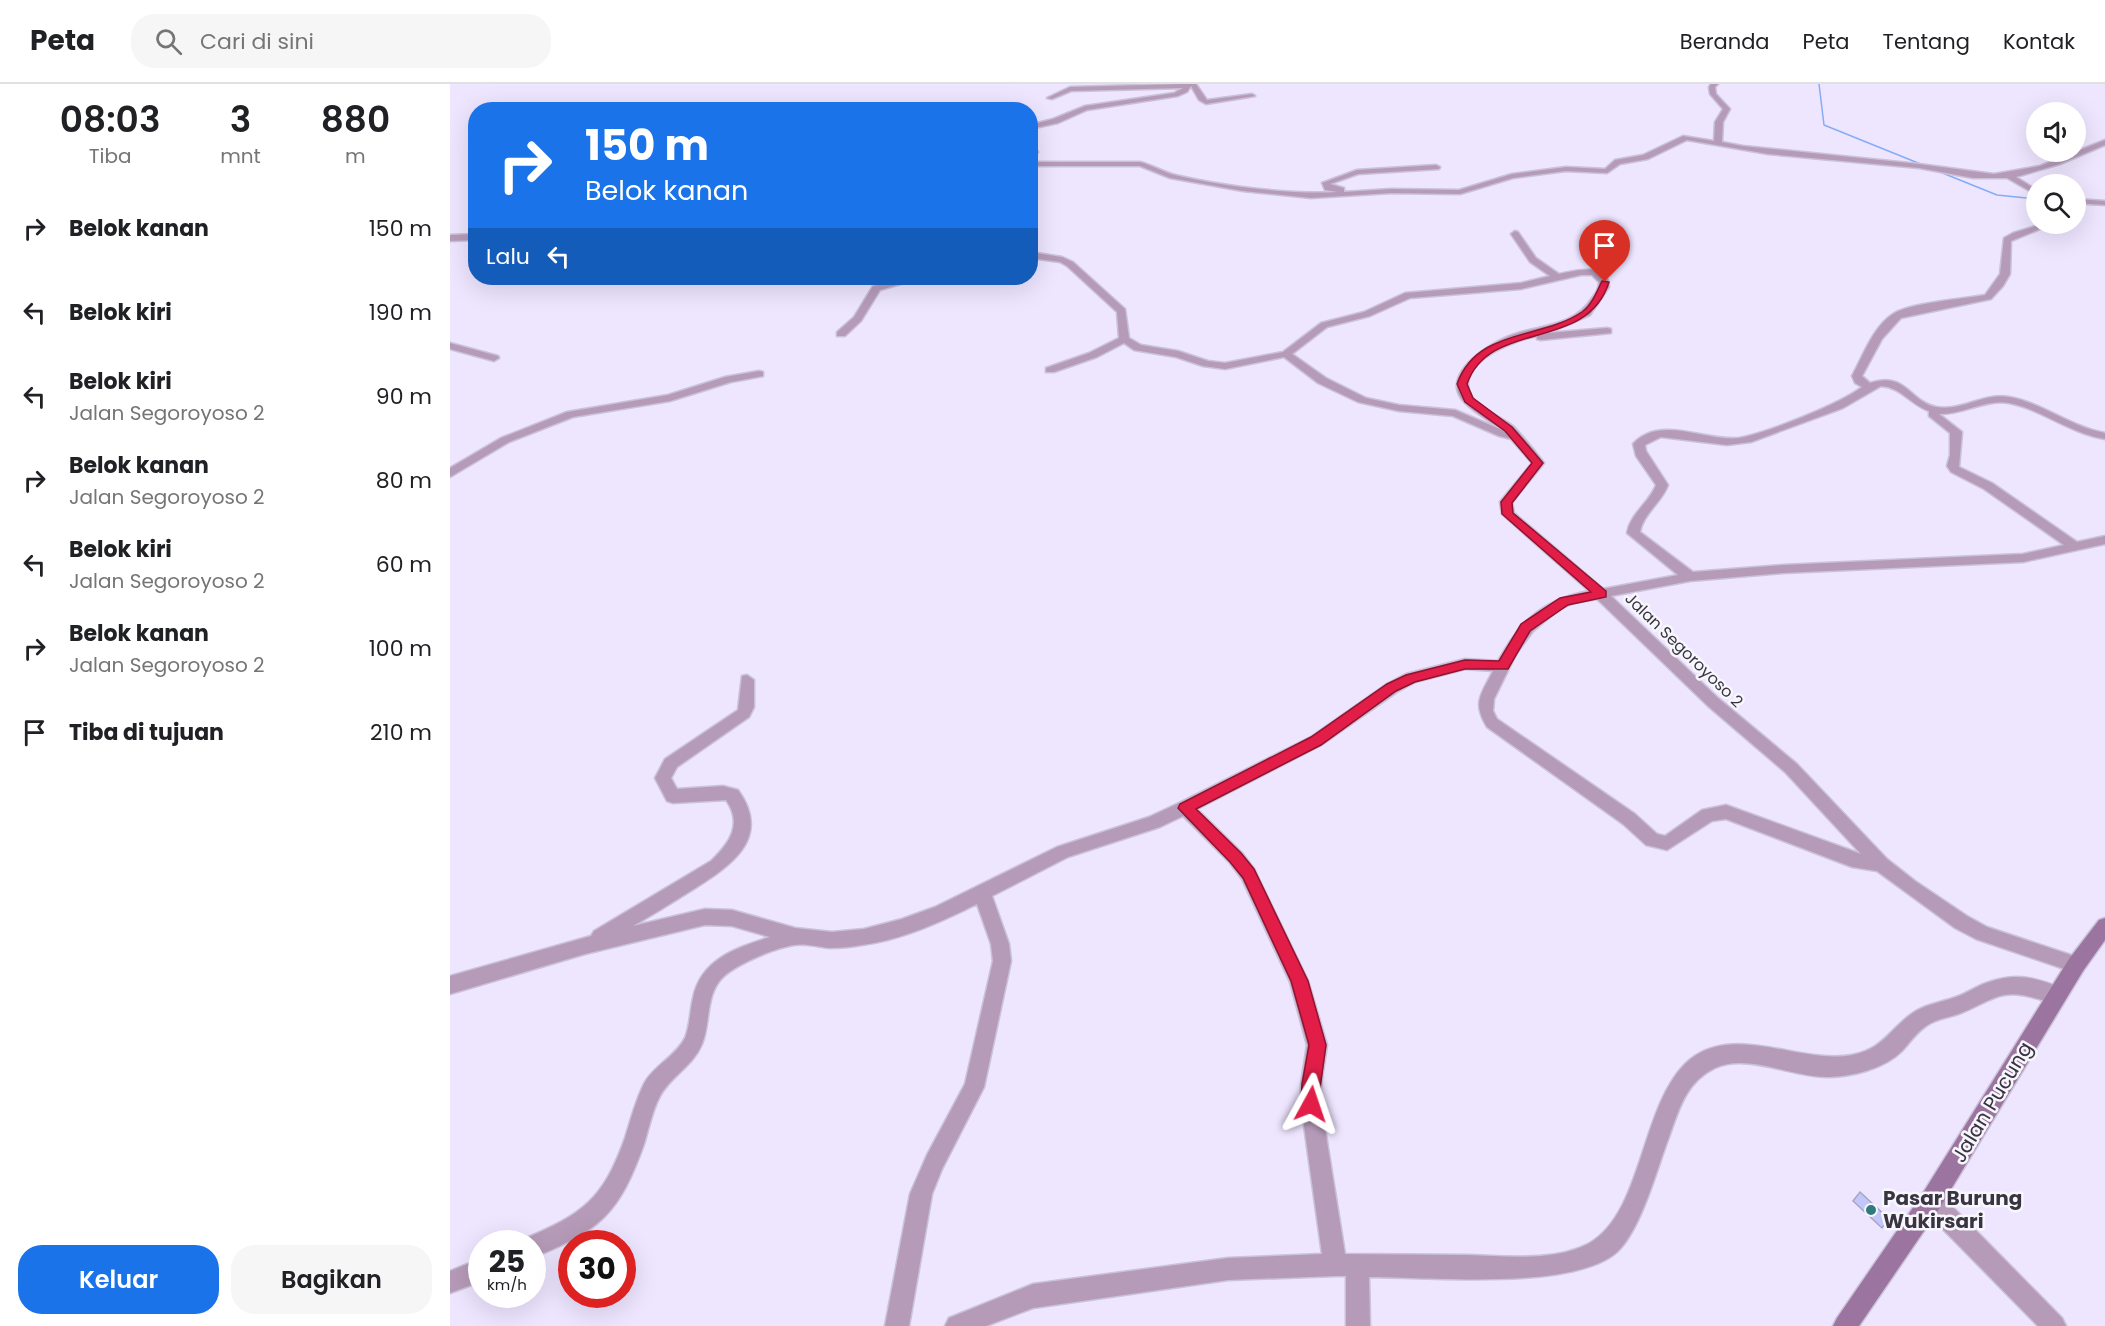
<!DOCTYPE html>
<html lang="id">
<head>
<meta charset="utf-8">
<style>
  body { margin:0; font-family:Poppins,sans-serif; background:#f6f6f6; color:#202124; height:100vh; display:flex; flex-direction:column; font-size:22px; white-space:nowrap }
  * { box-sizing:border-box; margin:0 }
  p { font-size:20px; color:#757577 }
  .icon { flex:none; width:33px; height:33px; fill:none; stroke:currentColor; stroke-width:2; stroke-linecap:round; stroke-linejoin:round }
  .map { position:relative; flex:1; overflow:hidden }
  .details { display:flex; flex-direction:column; background:#fff; width:450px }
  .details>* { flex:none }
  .top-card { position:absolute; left:18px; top:18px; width:570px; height:183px; border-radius:24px; box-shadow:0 6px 24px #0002; background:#1a73e8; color:#fff; overflow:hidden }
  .fabs { position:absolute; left:1576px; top:18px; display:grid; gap:12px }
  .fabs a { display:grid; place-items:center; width:60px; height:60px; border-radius:50%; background:#fff; box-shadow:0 6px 24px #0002; font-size:30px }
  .speed { position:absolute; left:18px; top:1146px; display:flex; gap:12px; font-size:30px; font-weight:700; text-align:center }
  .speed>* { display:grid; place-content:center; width:78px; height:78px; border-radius:50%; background:#fff; box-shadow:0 6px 24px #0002; line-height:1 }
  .speed small { font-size:15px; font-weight:400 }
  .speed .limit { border:9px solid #d22; background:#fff; color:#111 }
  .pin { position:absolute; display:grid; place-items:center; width:51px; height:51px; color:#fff; margin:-62px -26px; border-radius:50% 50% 50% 0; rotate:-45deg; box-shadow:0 0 6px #0007 }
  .pin .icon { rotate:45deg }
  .me { position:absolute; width:66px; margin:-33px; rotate:5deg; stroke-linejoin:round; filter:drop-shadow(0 0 4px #0008) }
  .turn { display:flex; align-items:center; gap:21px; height:126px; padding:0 18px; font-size:27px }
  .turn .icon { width:78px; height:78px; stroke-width:2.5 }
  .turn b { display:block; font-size:42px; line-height:51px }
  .then { display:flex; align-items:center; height:57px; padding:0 18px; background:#0003; gap:12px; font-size:22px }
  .eta { display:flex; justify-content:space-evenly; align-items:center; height:102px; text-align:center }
  .eta b { font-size:36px; font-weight:600; line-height:42px }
  .primary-button { display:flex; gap:12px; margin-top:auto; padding:12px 18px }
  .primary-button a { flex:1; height:69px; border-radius:24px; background:#1a73e8; color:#fff; font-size:24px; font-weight:600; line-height:69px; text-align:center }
  .primary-button a+a { background:#f6f6f6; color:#202124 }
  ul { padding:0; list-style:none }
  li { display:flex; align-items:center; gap:18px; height:84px; padding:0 18px }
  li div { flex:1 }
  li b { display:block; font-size:22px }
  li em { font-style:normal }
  header { display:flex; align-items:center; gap:36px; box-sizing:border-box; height:84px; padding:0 30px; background:#fff; border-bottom:2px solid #e0e0e0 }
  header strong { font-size:28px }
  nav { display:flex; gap:33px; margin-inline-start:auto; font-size:21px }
  .search { width:420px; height:54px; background:#f6f6f6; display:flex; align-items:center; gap:15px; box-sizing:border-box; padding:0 21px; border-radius:24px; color:#757577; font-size:22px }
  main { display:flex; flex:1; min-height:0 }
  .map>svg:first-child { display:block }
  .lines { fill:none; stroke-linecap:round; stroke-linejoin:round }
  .stream { stroke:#84adf7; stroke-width:1.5 }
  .building { fill:#c3c6f8; stroke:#a4a6c6; stroke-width:1.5 }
  .street-casing { stroke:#cac2d9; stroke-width:3 }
  .secondary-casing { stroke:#cac2d9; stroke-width:3 }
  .street { fill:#b69bb9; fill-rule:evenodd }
  .secondary { fill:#9b74a0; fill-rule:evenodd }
  .route { fill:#e11d48; stroke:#92132f; stroke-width:1.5 }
  .poi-dot { fill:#30797e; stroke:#f8f6fd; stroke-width:2 }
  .labels { text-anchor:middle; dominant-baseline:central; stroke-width:5; stroke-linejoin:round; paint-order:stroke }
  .street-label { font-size:16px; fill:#383440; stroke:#f8f6fd }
  .near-street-label { font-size:20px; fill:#383440; stroke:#f8f6fd }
  .near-poi-label { font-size:20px; font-weight:bold; fill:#383440; stroke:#f8f6fd; text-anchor:start }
</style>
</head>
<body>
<header>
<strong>Peta</strong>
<div class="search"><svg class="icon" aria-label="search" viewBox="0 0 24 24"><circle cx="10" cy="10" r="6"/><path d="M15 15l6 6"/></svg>Cari di sini</div>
<nav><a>Beranda</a><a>Peta</a><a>Tentang</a><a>Kontak</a></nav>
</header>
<main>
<section class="details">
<div class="eta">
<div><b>08:03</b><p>Tiba</p></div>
<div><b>3</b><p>mnt</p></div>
<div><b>880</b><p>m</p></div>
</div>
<ul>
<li><svg class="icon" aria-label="right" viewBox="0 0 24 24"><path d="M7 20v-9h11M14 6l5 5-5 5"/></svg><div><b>Belok kanan</b></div><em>150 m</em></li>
<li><svg class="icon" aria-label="left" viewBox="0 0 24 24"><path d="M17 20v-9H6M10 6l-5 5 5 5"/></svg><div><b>Belok kiri</b></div><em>190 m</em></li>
<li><svg class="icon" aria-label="left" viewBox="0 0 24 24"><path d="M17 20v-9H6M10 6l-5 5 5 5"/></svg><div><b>Belok kiri</b><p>Jalan Segoroyoso 2</p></div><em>90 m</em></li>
<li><svg class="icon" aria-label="right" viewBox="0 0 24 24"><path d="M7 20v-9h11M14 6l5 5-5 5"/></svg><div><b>Belok kanan</b><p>Jalan Segoroyoso 2</p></div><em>80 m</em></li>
<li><svg class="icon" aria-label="left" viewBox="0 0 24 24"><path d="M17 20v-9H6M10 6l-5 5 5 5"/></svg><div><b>Belok kiri</b><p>Jalan Segoroyoso 2</p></div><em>60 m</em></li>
<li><svg class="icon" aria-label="right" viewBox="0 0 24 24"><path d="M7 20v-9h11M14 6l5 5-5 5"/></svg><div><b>Belok kanan</b><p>Jalan Segoroyoso 2</p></div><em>100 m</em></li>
<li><svg class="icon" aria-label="arrive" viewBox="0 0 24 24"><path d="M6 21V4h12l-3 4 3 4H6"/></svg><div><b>Tiba di tujuan</b></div><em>210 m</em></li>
</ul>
<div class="primary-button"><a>Keluar</a><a>Bagikan</a></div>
</section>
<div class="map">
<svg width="1655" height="1242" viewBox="0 0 1655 1242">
  <rect width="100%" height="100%" fill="#eee5ff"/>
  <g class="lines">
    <!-- stream -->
    <path class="stream" d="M1369,0l5,41 104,42
      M1485,86l62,25 40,4
      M1626,120l29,1"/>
  </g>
  <!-- building -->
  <path class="building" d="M1410,1108l29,27 -7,9 -29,-27z"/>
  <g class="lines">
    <!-- street casing -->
    <g class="street-casing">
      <path id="street" d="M732,0h14l11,16 45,-6 3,2 -49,8 -7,-4 -8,-14 -4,6 -9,4 -91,14 -29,13 -28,6v-4l23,-6 32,-13 89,-13 9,-5 -112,3 -19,8 -5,-1 23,-11z
        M1261,0h7l-3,3 1,7 14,15 -7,13 -1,20 21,4 176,18 75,10 46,-8 65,-26v5l-45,19 -44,13 21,13v5l-30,-17h-34l-54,-10 -151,-14 -81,-14 -39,19 -28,5 -13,9 -41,-2 -53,7 -53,16 -69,-1 -80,5 -68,-7 -73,-13 -30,-12h-110v-4h110c12,3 23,10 35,13 47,11 115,20 163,17l-13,-2 -3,-7 35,-13 79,-5 4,2 -1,2 -81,5 -28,10 14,4v4l47,-3 68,1 53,-16 54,-7 39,2 10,-9 28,-5 40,-19 31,5 1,-19 8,-13 -13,-15 -1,-7z
        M580,58l8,10 -8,7z
        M1626,115l29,2v4l-29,-2z
        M1592,140h10l-41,17 -1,33 -7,12 -12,13 -90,19 -19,21 -20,37 8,7c36,-12 39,18 66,24 25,5 48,-15 73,-10 34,6 62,30 96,36v6c-36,-6 -64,-30 -96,-36 -24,-4 -46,12 -70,11l23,18 -3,35 33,16 85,59 28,-6v8l-82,18 -240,11 -93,8 -79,15 107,102 79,66 90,95 28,22 52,35 20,11 96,32 2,6 -2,6 -7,2 -100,-34 -21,-11 -78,-57 -25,-4 -126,-48 -14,2 -45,29 -21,-5 -23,-21 -136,-97c-15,-25 -6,-32 6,-56l-28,-2 -50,13 -18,10 -76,53 -124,64 45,44 12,16 54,112 19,64 -6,39v20l24,150c40,0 81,1 122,1 38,1 86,7 121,-11 55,-30 52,-135 97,-180 45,-44 114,1 167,-9 30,-6 36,-23 58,-40 14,-11 30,-12 46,-18 9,-3 16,-8 25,-12 32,-13 51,-9 83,4l2,6 -2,6c-17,7 -41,-15 -70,-3 -11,4 -22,11 -33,15 -10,4 -21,5 -30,10 -12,6 -20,18 -29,28 -18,18 -51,26 -76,26 -33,0 -80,-24 -111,-9 -29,14 -36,41 -46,69 -12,31 -28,93 -52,115 -44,39 -189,25 -248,25l1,49h-24v-50h-11l-107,4 -195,28 -47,18h-41l4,-8 84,-34 195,-26 94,-4 -21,-150v-20l6,-39 -17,-63 -48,-103 -12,-16 -47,-47 -23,11 -92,30 -76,39 17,48 2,17 -27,126 -42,82 -10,25 -23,132h-24l25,-132 17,-39 38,-71 28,-123 -2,-17 -14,-40c-36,18 -76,36 -115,41 -10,2 -22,3 -32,3 -11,-1 -25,-5 -36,-3 -19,3 -55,18 -70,31 -19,17 -13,46 -22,68 -9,22 -31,32 -42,52 -8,15 -11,32 -16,48 -25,70 -43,86 -112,114v-14h-10l2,-5c59,-25 79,-39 101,-101 6,-19 11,-39 20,-56 10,-17 31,-26 40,-44 5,-12 5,-27 8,-40 8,-39 43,-50 77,-61l-38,-11 -27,-1 -120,29 -135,40v-18l141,-40 3,-5 117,-70c19,-18 32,-37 15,-61l-53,3 -6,-2 -12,-23 10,-19 73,-49 4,-34 5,-1 7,5v27l-5,10 -72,50 -6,11 6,11 46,-3 15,4c36,50 -11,78 -49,102 -19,12 -37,23 -56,34l72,-17 27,1 63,18 37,4 32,-3 38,-10 33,-12 122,-60 92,-30 30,-14 132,-66 76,-53 19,-10 59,-15 33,2c22,-40 46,-62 91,-70l-87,-77 -2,-12 32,-39 -21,-24 -12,-3 -46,-20 -54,-5 -41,-9 -40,-19 -34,-26 -59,12 -22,-3 -27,-9 -42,-7 -10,-7 -27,14 -43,15h-8v-4l43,-15 30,-15 -2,-26 -50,-46 -7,-4 -30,-4v-6l32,5 11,5 52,47 4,29 12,7 37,6 30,10 17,2 58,-11 38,-29 43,-11 41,-19 116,-10 29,-7 -20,-14 -19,-28 4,-3 3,1 18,26 23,16c16,-3 49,-13 50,13l-19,28 -42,18 59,-5 4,1v4l-70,7 -4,-1v-3c-24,5 -85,27 -65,61 8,13 30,20 42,30 10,11 21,24 30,36l-32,39 2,11 89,76 75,-14 -51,-42c3,-19 22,-30 29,-48l-20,-29 -3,-12c27,-30 73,-2 106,-6 28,-5 101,-34 123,-51l-7,-4 -3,-7c11,-20 21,-49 41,-62 16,-11 70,-15 92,-19l15,-21 4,-36 9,-5zM1131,191h11l7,7c0,7 -3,11 -7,16 -20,31 -55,26 -85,39 -21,9 -69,39 -42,66 10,10 25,18 37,27l-47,-20 -56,-5 -33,-7 -40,-20 -34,-24 35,-27 43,-11 40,-18 111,-9zM1431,302c20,1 30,19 48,25v5l21,17v22l-3,11 4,6 33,17 80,56 -41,9 -240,11 -90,7 -53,-40c3,-18 22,-30 28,-47l-22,-34 -1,-6 16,-8 66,8 24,-3 92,-34zM1147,515l111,107 77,66 76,82 -135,-49 -24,5 -37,26 -8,-2 -22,-20 -138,-95 -4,-8 1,-12 22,-45 17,-23 25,-21 15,-7z
        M26,150v6l-26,1v-6z
        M457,194h14l-41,12 -19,31 -16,15h-8v-4l17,-15 19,-31z
        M0,259l48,13 1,2 -5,3 -44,-12z
        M309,287l4,1v4l-32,6 -61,19 -97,16 -64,25 -59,35v-9l51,-30 66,-26 101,-17 57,-18z
        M1481,1106l8,3 123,125 4,8h-28l-115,-117 -3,-8 3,-8z
        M32,1174v23l-32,12v-22z"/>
    </g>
    <!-- secondary casing -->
    <g class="secondary-casing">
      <path id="secondary" d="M1655,834v22l-22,31 -144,238 -80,117h-26l4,-8 86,-125 146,-234 30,-39z"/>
    </g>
    <!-- street -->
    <use href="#street" class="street"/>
    <!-- secondary -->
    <use href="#secondary" class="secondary"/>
  </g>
  <!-- route -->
  <path class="route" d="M1152,197l7,1c-22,71 -119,36 -142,102l6,14 39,29 31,36 -31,40 1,10 93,78v6l-38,8 -38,26 -22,38h-43l-50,13 -19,9 -75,54 -125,64 45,44 13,16 54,112 18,64 -9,65 -6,3 -7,-3 -3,-6 1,-20 7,-39 -18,-64 -48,-103 -13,-16 -52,-54 2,-4 131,-67 76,-53 19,-9 59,-15 34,1 22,-37 39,-26 31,-6 -89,-78 -1,-12 31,-39 -27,-32 -40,-29 -8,-18c20,-56 83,-44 125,-72 10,-7 15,-21 20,-31z"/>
  <!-- markers -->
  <circle class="poi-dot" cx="1421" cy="1126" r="6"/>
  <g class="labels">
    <!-- street labels -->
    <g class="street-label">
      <text transform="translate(1234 566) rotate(44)">Jalan Segoroyoso 2</text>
    </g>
    <!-- near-street labels -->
    <g class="near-street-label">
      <text transform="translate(1542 1018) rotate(-59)">Jalan Pucung</text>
    </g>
    <!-- near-poi labels -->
    <g class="near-poi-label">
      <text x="1433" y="1114">Pasar Burung<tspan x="1433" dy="23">Wukirsari</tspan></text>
    </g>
  </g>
</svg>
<div class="fabs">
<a><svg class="icon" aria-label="sound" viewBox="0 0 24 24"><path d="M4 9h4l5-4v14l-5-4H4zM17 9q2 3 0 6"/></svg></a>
<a><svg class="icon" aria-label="search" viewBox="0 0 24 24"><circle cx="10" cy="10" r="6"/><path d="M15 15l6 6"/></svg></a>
</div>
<div class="speed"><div>25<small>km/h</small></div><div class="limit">30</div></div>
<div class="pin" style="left:1155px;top:198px;background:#d93025"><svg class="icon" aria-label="arrive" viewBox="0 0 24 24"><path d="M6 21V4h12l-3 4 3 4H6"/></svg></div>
<svg class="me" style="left:861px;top:1020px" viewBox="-20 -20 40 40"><path d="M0-17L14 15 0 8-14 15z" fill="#e11d48" stroke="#fff" stroke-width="4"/></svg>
<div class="top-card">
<div class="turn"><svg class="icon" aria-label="right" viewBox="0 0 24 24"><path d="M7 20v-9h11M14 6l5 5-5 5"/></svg><div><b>150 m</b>Belok kanan</div></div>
<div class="then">Lalu<svg class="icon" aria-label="left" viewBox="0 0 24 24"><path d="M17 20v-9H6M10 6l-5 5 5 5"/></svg></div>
</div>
</div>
</main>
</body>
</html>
